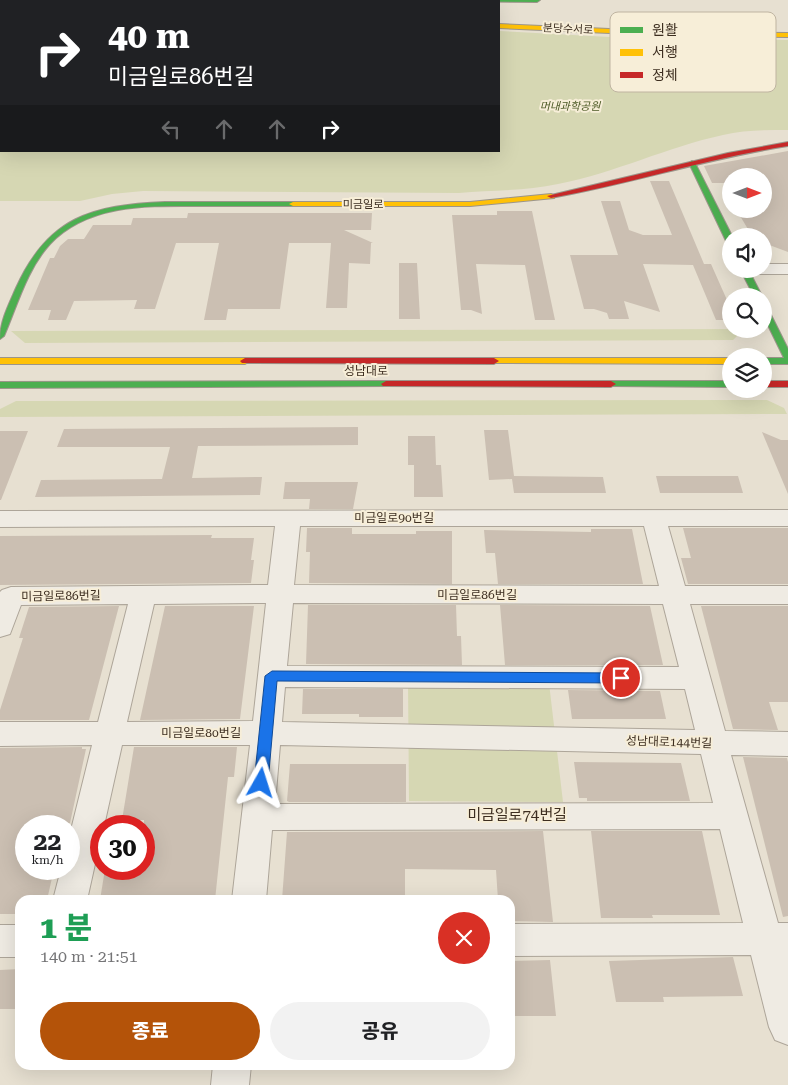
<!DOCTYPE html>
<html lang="ko">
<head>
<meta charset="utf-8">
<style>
  body { margin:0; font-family:"Roboto Serif","Noto Sans KR",serif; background:#f2f2f2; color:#202124; height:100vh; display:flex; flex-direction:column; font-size:19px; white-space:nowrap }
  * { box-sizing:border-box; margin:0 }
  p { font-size:16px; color:#757577 }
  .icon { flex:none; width:28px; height:28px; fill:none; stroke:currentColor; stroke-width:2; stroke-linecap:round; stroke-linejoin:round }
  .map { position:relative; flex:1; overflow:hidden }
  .side { position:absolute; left:15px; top:895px; width:500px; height:175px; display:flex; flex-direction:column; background:#fff; border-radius:15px; box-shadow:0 5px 20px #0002 }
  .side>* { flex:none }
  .hud { position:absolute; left:0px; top:0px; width:500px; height:152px; box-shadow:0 5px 20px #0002; background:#202124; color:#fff; overflow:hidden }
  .needle { width:32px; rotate:90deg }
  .buttons { position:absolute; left:722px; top:168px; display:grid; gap:10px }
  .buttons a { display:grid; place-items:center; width:50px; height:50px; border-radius:50%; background:#fff; box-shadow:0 5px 20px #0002; font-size:25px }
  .speed { position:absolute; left:15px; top:815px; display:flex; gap:10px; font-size:25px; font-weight:700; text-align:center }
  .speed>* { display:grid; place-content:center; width:65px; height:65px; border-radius:50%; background:#fff; box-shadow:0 5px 20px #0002; line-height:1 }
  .speed small { font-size:12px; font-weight:400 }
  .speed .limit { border:8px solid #d22; background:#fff; color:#111 }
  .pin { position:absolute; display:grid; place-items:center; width:42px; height:42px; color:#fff; margin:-21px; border:2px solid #fff; border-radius:50%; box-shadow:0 1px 5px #0007 }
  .me { position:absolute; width:55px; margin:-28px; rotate:6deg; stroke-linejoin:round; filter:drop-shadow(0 0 4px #0008) }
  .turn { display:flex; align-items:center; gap:18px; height:105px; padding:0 25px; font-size:22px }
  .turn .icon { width:65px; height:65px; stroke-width:2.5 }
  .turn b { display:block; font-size:35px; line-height:42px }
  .lanes { display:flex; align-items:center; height:48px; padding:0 25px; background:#0003; justify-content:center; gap:25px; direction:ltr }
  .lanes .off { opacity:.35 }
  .round { display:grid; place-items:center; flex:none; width:52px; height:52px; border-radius:26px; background:#f2f2f2 }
  .summary { display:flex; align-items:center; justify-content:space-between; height:85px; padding:0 25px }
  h1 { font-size:30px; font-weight:800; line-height:38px; color:#1e9e55 }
  .cta { display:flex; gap:10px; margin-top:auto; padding:10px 25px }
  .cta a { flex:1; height:58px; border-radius:30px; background:#b45309; color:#fff; font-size:20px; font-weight:800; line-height:58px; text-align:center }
  .cta a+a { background:#f2f2f2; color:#202124 }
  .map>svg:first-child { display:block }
  .green { fill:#d6d7b3 }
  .building { fill:#cbbfb2 }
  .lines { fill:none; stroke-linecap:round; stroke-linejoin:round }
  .street-casing { stroke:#ada599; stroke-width:2 }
  .fast-casing { stroke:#9c958a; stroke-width:2 }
  .slow-casing { stroke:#9c958a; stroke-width:2 }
  .jam-casing { stroke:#9c958a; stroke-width:2 }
  .street { fill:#efebe3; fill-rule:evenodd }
  .fast { fill:#4caf50; fill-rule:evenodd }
  .slow { fill:#ffc107; fill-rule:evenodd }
  .jam { fill:#c62828; fill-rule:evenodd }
  .route { fill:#1a73e8; stroke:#114b97 }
  .labels { text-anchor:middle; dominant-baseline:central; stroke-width:4; stroke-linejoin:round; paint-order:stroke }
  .far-street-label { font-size:11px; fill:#3d2e20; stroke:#f7eed8 }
  .far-park-label { font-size:11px; font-style:italic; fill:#4d5a26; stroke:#f7eed8 }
  .street-label { font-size:12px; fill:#3d2e20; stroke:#f7eed8 }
  .near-street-label { font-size:15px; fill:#3d2e20; stroke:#f7eed8 }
  .key { fill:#f7eed8; stroke:#bfb4a1; stroke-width:1 }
  .key-label { font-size:14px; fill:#3d2e20 }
</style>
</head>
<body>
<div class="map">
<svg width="788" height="1085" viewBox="0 0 788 1085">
  <rect width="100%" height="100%" fill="#e7e0d1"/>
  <!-- green -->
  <path class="green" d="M499,31l148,8 141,1v90c-21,0 -44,0 -65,5 -56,12 -108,38 -165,49 -32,7 -67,6 -99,9l-316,-2 -31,3 -32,7h-80v-130l1,80h498z
    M744,329l-11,11 -708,3 -14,-12z
    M767,400l17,8 3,6 -787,3v-8l16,-8z
    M408,682l141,1 14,119 -154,-1z"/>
  <!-- building -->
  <path class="building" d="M788,151v101l-24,-9v-7h-12l-16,-27h28v-33h-33v7h-19l-8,-17z
    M650,181h19l35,83h7l20,45v11h-15l-23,-55 -50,-1 17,48 -36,-11 5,18h-20l-2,-6 -13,-4h-10l-14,-54h48l-17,-54h19l9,29 14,5h29z
    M497,211h35l23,109h-20l-10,-55 -49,-1 6,50 -11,-4h-10l-9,-95h45z
    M188,213h184l-1,17h-27l29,13h-2l-1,21 -21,-1 -2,45h-21l5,-65h-42l-9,66h-52l-2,11h-22l15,-77h-43l-21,66h-21l3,-9 -63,1 -8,19h-18l3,-10h-23l22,-52h4l6,-12 8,-7h16l9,-14h38l2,-7h54z
    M399,263h18l3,56h-21z
    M358,427v18l-160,1 -6,32 70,-1 -2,18 -225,2 6,-17 121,-1 8,-32h-113l7,-18z
    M484,430h24l6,46 89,1 3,16h-92l-2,-14 -23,1z
    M0,431h28l-27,69h-1z
    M762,432l19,8h7v54z
    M408,436h27l1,29h5l2,32h-29v-32h-6z
    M656,476h82l5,17h-83z
    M285,482h73l-5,27h-44l1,-10h-27z
    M307,528h45v6h64v-3h36v53l-143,-1 1,-31h-4z
    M683,528h105v56h-100l-7,-26h10z
    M591,529h41l11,55h-145l-3,-31h-9l-2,-23 107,2z
    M212,535l-1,3h43l-3,22h3l-3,23 -251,2v-49z
    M308,605h148l1,31h4l1,29 -156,-1z
    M500,605l150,1 13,59h-158z
    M119,606l-30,114h-89v-10l23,-72h-4l10,-31z
    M165,606h89l-14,113 -100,1z
    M701,606h87v96h-19l9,28 -45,-1z
    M303,689h100v28h-44v-3h-57z
    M568,690l92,1 6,28h-94z
    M82,747v2h4l-16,74 -44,1v45h28l-7,31h-27v14h-20v-166z
    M134,747h103l-3,30h-6l-13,123h-115l5,-31h39v-49h-22z
    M743,757l44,1 1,4v154l-5,1z
    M574,762l107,1 9,38h-103v-3h-8z
    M290,764h116v38h-117l-2,-1z
    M543,831l10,91 -43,-1v-21h-12l-2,-30 -91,-1v31h-123l5,-68z
    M591,831h111l18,84h-68l1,3h-52z
    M733,957l10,39 -80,1 1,5h-48l-7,-41z
    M550,960l6,56h-46v-55z
    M20,969v40h-20v-39z"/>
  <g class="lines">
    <!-- street casing -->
    <g class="street-casing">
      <path id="street" d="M764,264h24v10h-44l-6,-1 -3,-4h29z
        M788,510v16h-120l17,60h103v18h-98l35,127 63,1v24l-57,-1 47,168h10v122l-13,-5 -6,-13 -18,-72 -241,1v-32l233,-1 -23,-94 -448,1 -6,70h-34l18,-155h-128l-18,81h-3v11l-14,63h-34l8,-31h8v-31l23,-93 -92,1v-24h98l30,-118 -107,1 -11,29 -10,3v-45l2,-2 9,-3 257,-2 7,-59 -275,1v-16zM300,526h344l15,60 -365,-1zM266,603l-13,118 -126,1 27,-118zM293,603l370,1 16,63 -392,-1zM285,687l400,2 10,41 -413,-8zM280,745l421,9 12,49 -438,1z
        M0,925h20v32h-20z
        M213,1065h38l-2,20h-38z"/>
    </g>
    <!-- fast casing -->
    <g class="fast-casing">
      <path id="fast" d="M0,0h3l1,1 -4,2z
        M372,0h168l-3,2z
        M692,161l3,2 37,73 -1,9 -4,-2 -38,-80z
        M165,202h128l4,2 -4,2c-29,0 -59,0 -88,0 -52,0 -115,-4 -155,38 -23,25 -33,62 -46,92l-4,3c0,-18 9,-35 16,-51 32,-71 76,-83 149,-86z
        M740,269h8l14,27h-8z
        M764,306l4,3 20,40v15h-24v-6h20l-20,-41z
        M386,381l5,3 -2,2 -389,2v-6z
        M611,381h120v6l-123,-1 -2,-2z"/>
    </g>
    <!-- slow casing -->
    <g class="slow-casing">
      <path id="slow" d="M0,23h1v4h-1z
        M499,24l178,8 111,1v4l-111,-1 -178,-8z
        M551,194l4,2 -1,2 -84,8h-177l-4,-2 4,-2h177z
        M0,358h245l5,3 -5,3h-245z
        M494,358h237v6l-240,-1v-4z"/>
    </g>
    <!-- jam casing -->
    <g class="jam-casing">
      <path id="jam" d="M87,0h291l-291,1z
        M788,142v4c-80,12 -157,38 -237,52l-4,-2 181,-43z
        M245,358h249l5,3 -5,3 -252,-1 -2,-2z
        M386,381h225l5,3 -5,3 -228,-1 -2,-2z
        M764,381h24v6h-24z"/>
    </g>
    <!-- street -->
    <use href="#street" class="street"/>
    <!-- fast -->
    <use href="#fast" class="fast"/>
    <!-- slow -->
    <use href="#slow" class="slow"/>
    <!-- jam -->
    <use href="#jam" class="jam"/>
  </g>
  <!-- route -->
  <path class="route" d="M272,671l349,2 6,5 -6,5 -344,-2 -9,102 -2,4h-10l-2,-4 11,-107z"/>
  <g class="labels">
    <!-- far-street labels -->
    <g class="far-street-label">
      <text transform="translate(568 29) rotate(3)">분당수서로</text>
      <text x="363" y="204">미금일로</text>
    </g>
    <!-- far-park labels -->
    <g class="far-park-label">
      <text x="570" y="106">머내과학공원</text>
    </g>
    <!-- street labels -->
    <g class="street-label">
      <text x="366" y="371">성남대로</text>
      <text x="394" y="518">미금일로90번길</text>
      <text x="477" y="595">미금일로86번길</text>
      <text transform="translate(61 596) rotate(-1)">미금일로86번길</text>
      <text x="201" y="733">미금일로80번길</text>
      <text transform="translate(669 742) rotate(2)">성남대로144번길</text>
    </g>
    <!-- near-street labels -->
    <g class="near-street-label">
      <text x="517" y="815">미금일로74번길</text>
    </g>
  </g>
  <!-- legend -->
  <rect x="610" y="12" width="166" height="80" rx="8" class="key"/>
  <rect x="620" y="27" width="23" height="6" fill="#4caf50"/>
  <rect x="620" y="49" width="23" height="7" fill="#ffc107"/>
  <rect x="620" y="72" width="23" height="6" fill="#c62828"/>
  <g class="key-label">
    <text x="652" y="35">원활</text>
    <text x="652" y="57">서행</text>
    <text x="652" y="80">정체</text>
  </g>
</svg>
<div class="buttons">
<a><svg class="needle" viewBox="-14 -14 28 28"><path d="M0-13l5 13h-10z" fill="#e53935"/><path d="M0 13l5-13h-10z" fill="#757577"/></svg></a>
<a><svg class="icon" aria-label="sound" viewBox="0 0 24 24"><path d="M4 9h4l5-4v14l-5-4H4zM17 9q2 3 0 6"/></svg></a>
<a><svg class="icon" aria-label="search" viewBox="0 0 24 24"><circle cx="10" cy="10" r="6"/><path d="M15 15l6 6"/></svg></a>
<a><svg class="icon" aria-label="layers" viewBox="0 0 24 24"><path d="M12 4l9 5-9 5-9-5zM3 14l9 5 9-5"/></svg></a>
</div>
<div class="speed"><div>22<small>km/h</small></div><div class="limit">30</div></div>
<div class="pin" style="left:621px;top:678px;background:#d93025"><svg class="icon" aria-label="arrive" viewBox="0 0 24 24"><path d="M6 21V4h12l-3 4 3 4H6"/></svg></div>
<svg class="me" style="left:261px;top:783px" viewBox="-20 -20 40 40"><path d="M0-17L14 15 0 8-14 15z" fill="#1a73e8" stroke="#fff" stroke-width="4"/></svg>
<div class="hud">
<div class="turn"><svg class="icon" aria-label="right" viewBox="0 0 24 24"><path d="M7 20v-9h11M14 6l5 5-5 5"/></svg><div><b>40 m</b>미금일로86번길</div></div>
<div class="lanes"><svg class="icon off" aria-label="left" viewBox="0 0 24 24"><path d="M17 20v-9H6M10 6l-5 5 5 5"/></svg><svg class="icon off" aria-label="ahead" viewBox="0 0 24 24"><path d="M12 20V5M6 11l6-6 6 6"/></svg><svg class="icon off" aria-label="ahead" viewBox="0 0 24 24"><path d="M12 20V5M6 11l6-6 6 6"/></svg><svg class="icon" aria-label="right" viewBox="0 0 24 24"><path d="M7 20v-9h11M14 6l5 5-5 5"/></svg></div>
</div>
<section class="side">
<div class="summary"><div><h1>1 분</h1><p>140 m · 21:51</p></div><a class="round" style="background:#d93025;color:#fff"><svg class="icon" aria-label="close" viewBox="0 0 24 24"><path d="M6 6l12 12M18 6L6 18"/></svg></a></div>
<div class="cta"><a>종료</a><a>공유</a></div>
</section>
</div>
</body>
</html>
